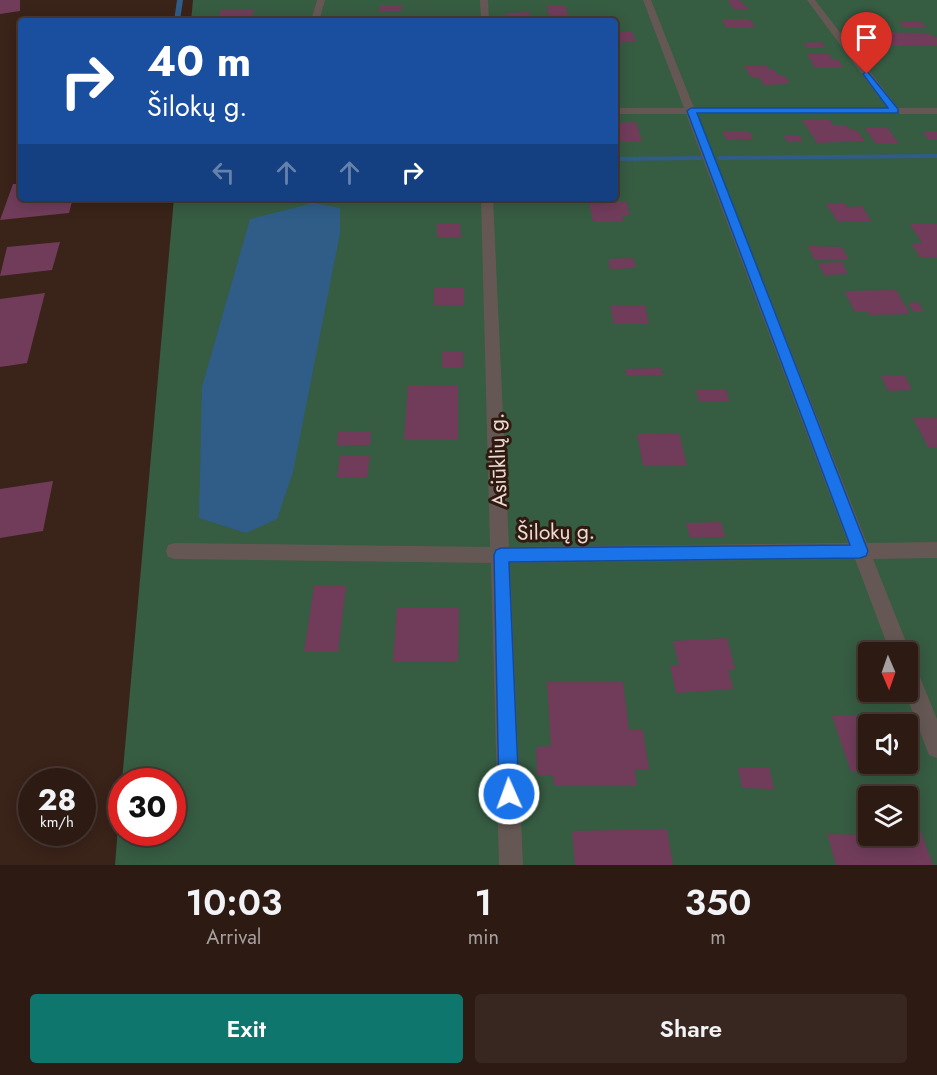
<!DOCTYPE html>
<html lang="en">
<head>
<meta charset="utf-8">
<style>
  body { margin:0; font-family:Jost,sans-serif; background:#382721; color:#f1f3f6; height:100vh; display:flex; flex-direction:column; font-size:22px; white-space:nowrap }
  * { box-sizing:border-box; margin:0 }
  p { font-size:20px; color:#a6a1a0 }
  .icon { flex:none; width:33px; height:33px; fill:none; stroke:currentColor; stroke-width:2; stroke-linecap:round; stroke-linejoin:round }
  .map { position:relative; height:865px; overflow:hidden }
  .sheet { display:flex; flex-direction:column; background:#2c1a13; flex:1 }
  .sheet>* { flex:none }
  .hud { position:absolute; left:18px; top:18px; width:600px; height:183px; border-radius:6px; box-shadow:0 3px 15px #0003,0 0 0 2px #483833; background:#1a4fa0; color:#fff; overflow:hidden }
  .needle { width:39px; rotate:178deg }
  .controls { position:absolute; left:858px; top:642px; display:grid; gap:12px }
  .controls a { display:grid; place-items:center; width:60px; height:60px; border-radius:6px; background:#2c1a13; box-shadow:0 3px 15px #0003,0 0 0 2px #483833; font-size:30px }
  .speed { position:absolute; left:18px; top:768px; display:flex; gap:12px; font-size:30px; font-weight:700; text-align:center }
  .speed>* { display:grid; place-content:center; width:78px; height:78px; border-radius:50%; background:#2c1a13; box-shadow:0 3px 15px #0003,0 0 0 2px #483833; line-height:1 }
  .speed small { font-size:15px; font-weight:400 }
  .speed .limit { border:9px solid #d22; background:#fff; color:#111 }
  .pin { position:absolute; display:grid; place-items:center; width:51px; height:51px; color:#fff; margin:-62px -26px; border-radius:50% 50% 50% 0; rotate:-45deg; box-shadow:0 0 6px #0007 }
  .pin .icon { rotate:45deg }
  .me { position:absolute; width:66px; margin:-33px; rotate:358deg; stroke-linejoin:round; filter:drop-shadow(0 0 4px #0008) }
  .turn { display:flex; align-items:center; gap:21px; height:126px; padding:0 30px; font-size:27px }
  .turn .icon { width:78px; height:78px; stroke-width:2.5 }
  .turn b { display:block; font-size:42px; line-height:51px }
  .lanes { display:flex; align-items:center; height:57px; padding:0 30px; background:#0003; justify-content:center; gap:30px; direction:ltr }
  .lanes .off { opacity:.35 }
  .eta { display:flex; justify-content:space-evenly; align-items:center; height:102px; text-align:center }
  .eta b { font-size:36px; font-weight:600; line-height:42px }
  .primary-button { display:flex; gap:12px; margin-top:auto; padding:12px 30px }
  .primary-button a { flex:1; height:69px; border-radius:6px; background:#0f766e; color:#fff; font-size:24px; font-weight:600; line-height:69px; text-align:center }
  .primary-button a+a { background:#382721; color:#f1f3f6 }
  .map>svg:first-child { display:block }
  .green { fill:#365c42; fill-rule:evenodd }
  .water { fill:#2f5d87 }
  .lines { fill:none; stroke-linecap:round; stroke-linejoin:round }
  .stream { fill:#2f5d87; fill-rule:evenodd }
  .building { fill:#703c5a }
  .minor { fill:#655854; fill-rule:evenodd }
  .route { fill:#1a73e8; stroke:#114b97; stroke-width:1.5 }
  .labels { text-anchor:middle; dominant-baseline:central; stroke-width:6; stroke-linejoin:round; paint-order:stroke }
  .street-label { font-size:21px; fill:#ecdcd5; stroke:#301a10 }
</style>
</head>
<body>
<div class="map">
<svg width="937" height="865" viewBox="0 0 937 865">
  <rect width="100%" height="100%" fill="#3a2319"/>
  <!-- green -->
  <path class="green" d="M193,0h744v865h-822l6,-77 1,44h50v-50l-50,-1 52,-583h441v-177h-424zM868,652h40v40h-40zM868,724h40v40h-40zM868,796h40v40h-40z"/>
  <!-- water -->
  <path class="water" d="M313,203l27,5v25l-47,239 -16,47 -31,14 -47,-15 3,-131 48,-168z"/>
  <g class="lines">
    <!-- stream -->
    <path class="stream" d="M177,0h6l-3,21h-6z
      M937,154v4l-217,2 -4,-2 4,-2z
      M702,156v4h-3l-84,1v-4z
      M286,198l24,2 1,-2h8l-3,7h-3z"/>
  </g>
  <!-- building -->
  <path class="building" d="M0,0h20v11l-20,3z
    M728,0h11l10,9h-16z
    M380,5h22l-1,6h-22z
    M547,6h18l3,9h-19z
    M221,10h33l-4,11h-34z
    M529,12l2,9 -29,-1v-2h4l-1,-5z
    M721,19h29l5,8h-29z
    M899,22h22l5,5h-23z
    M615,32h17l4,9 -16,1 2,4h-7z
    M863,32l64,1 10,5v8h-64z
    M821,42l5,6h-19l-4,-5z
    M807,54h22l3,6h6l6,8h-29z
    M744,66h23l2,3h5l5,7h6l5,8 -26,1 -5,-8h-8z
    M829,119l4,6h13l4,5h6l9,11 -48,2 -15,-23z
    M636,122l6,19h-27v-18z
    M864,127h23l12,17h-23z
    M722,131h27l4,8 -27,1z
    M922,131h15v8h-9z
    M783,135h16l4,7h-16z
    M13,184h8v14h52l-4,15 -69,7z
    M433,198h31v3l-30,1z
    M627,202l3,13h-8l2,7h-31l-4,-19z
    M845,203l2,4 15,-1 10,16h-34l-12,-18z
    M909,223h28v34h-17l-9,-14h11z
    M437,224h23l1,13h-24z
    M60,242l-8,28 -52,6 7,-29z
    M808,246l34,1 6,12h-34z
    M633,258l3,10 -26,1 -2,-10z
    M842,262l6,12 -24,1 -6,-12z
    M434,287h30v18h-30z
    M896,290l14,24 -41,1 -1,-3h-13l-11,-21z
    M45,293l-18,70 -27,4v-68z
    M918,302l6,10h-10l-6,-9z
    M610,305h35l4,19h-35z
    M442,351h21v17h-21z
    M661,368l2,7 -36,1 -2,-7z
    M881,376h24l7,14 -24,1z
    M458,385v55h-54l4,-54z
    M696,390h30l3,11h-30z
    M913,418h24v29h-9z
    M371,431l-1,14 -33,1 1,-14z
    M679,433l8,33h-44l-6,-32z
    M340,455h30l-3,23h-30z
    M53,481l-10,50 -43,7v-49z
    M721,522l4,15 -35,1 -4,-15z
    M314,586h32l-8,66h-34z
    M397,607h62l-1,54h-65z
    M727,638l8,31h-7l5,20 -57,4 -6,-28h9l-6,-24z
    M547,682h76l6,48h14l6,40 -14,-1 2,17h-83l-1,-11 -16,1 -1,-29 15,-1z
    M883,714l4,10h-19v40h34l2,6 -53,2 -19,-56z
    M738,767h31l5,22 -32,-1z
    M667,829l6,36h-98l-3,-34z
    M908,832h13l12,33h-97l-9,-31 81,2z"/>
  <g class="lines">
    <!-- minor -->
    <path class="minor" d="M317,0h8l-6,21h-8z
      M480,0h8l1,21h-8z
      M643,0h8l43,108h193l-80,-108h8l83,108h39v6h-240l170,429 70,-1v16l-64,1 37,93 -2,6v-6h-18l-35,-93 -345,4 13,302h-24l-8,-302 -316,-4 -7,-2 -2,-6 2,-6 7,-2 315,4 -9,-349h12l16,349 339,-4 -162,-429h-71v-6h69z
      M908,662l7,3 22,54v39l-8,-3 -24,-63h3z"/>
  </g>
  <!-- route -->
  <path class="route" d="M867,71l31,38v4h-201l171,438 -2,5 -6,2 -351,4 10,232 -3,6 -7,3 -7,-3 -3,-6 -5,-239 2,-5 5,-2 349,-3 -163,-434 4,-3h197l-25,-34z"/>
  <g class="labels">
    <!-- street labels -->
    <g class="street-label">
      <text transform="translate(498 460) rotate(-92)">Asiūklių g.</text>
      <text transform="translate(556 532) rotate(-1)">Šilokų g.</text>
    </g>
  </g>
</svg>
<div class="controls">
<a><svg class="needle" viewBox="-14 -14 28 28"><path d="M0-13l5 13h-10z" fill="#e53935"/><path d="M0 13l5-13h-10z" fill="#a6a1a0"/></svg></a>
<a><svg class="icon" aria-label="sound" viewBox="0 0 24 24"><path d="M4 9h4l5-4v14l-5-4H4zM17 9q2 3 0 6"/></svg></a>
<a><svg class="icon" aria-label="layers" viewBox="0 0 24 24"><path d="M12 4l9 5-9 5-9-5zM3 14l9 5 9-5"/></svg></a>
</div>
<div class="speed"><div>28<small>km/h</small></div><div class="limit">30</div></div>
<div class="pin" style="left:867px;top:74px;background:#d93025"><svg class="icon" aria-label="arrive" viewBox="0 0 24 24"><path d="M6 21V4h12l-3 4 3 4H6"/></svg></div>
<svg class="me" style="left:509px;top:794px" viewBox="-20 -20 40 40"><circle r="17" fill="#1a73e8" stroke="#fff" stroke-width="3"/><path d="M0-11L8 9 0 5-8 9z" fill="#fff"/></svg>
<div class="hud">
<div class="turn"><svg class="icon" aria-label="right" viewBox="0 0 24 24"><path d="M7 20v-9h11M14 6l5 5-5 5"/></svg><div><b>40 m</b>Šilokų g.</div></div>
<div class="lanes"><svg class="icon off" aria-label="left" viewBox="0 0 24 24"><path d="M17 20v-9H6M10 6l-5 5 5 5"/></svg><svg class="icon off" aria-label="ahead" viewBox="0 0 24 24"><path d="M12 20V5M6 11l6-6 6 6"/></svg><svg class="icon off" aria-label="ahead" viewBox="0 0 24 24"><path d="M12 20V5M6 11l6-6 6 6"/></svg><svg class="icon" aria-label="right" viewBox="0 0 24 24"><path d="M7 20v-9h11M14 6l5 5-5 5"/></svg></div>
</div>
</div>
<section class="sheet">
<div class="eta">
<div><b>10:03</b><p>Arrival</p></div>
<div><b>1</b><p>min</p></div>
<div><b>350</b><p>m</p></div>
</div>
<div class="primary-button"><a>Exit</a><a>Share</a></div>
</section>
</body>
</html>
